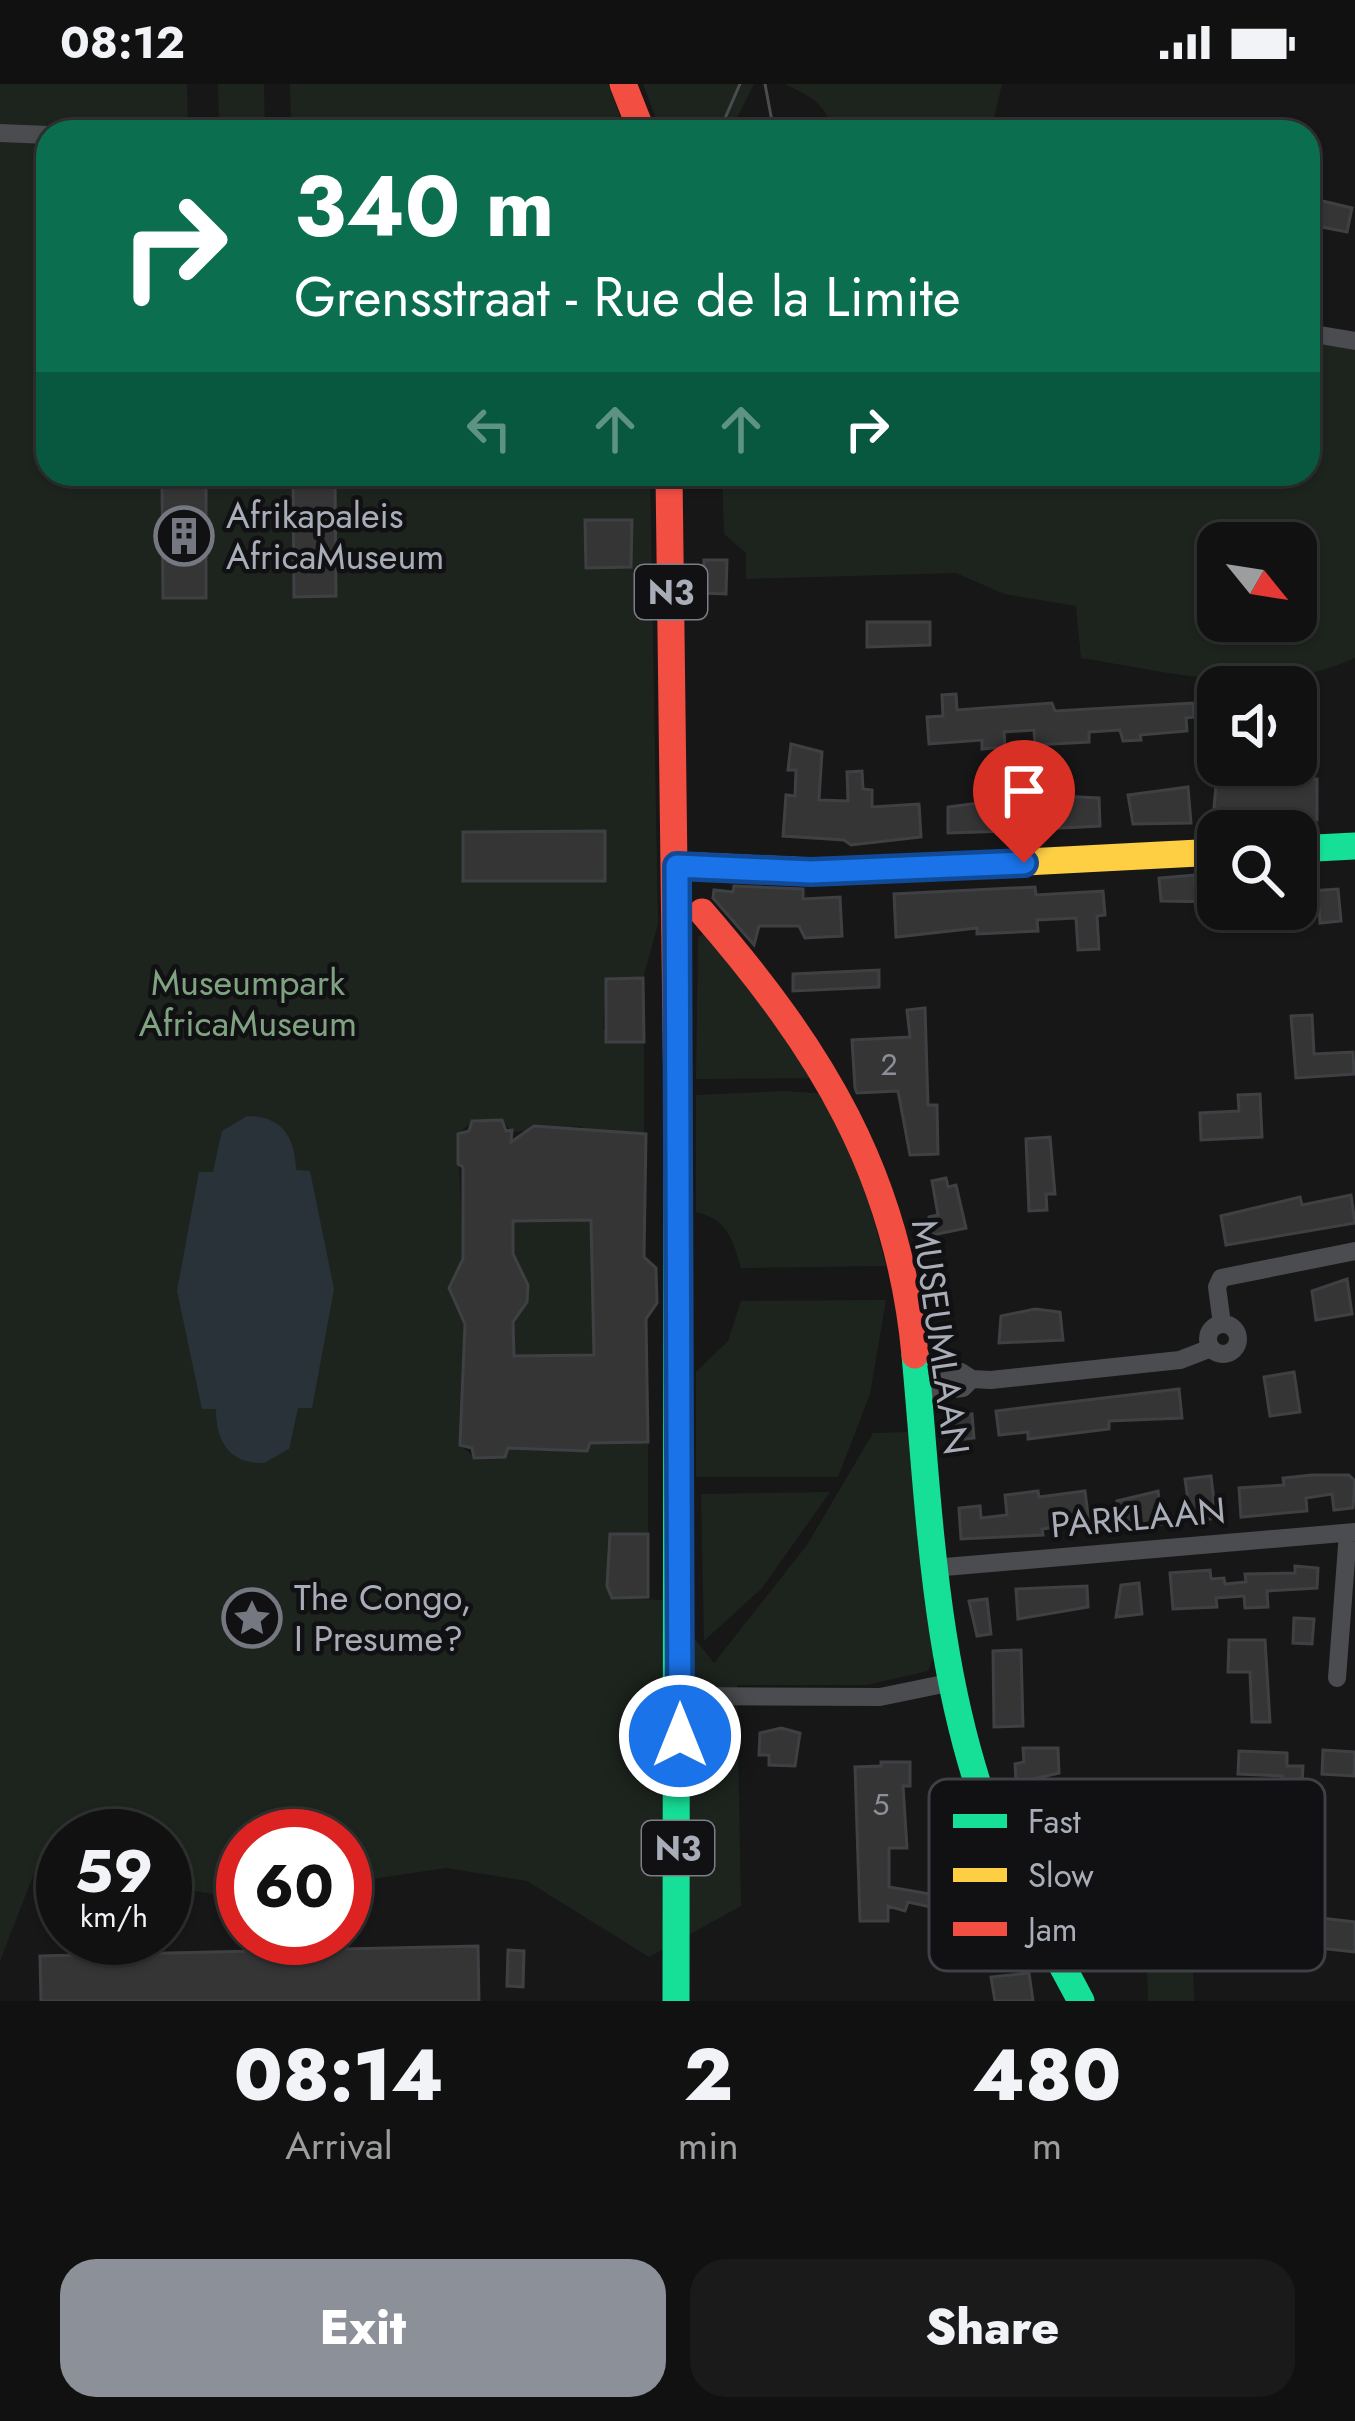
<!DOCTYPE html>
<html lang="en">
<head>
<meta charset="utf-8">
<style>
  body { margin:0; font-family:Jost,sans-serif; background:#1a1a1a; color:#f1f3f6; height:100vh; display:flex; flex-direction:column; font-size:45px; white-space:nowrap }
  * { box-sizing:border-box; margin:0 }
  p { font-size:39px; color:#9c9d9f }
  .icon { flex:none; width:66px; height:66px; fill:none; stroke:currentColor; stroke-width:2; stroke-linecap:round; stroke-linejoin:round }
  .map { position:relative; height:1917px; overflow:hidden }
  .panel { display:flex; flex-direction:column; background:#111; flex:1 }
  .panel>* { flex:none }
  .banner { position:absolute; left:36px; top:36px; width:1284px; height:366px; border-radius:36px; box-shadow:0 3px 9px #0004,0 0 0 3px #303131; background:#0b6e4f; color:#fff; overflow:hidden }
  .needle { width:78px; rotate:120deg }
  .controls { position:absolute; left:1197px; top:438px; display:grid; gap:24px }
  .controls a { display:grid; place-items:center; width:120px; height:120px; border-radius:24px; background:#111; box-shadow:0 3px 9px #0004,0 0 0 3px #303131; font-size:60px }
  .speed { position:absolute; left:36px; top:1725px; display:flex; gap:24px; font-size:60px; font-weight:700; text-align:center }
  .speed>* { display:grid; place-content:center; width:156px; height:156px; border-radius:50%; background:#111; box-shadow:0 3px 9px #0004,0 0 0 3px #303131; line-height:1 }
  .speed small { font-size:30px; font-weight:400 }
  .speed .limit { border:18px solid #d22; background:#fff; color:#111 }
  .pin { position:absolute; display:grid; place-items:center; width:102px; height:102px; color:#fff; margin:-123px -51px; border-radius:50% 50% 50% 0; rotate:-45deg; box-shadow:0 0 12px #0007 }
  .pin .icon { rotate:45deg }
  .me { position:absolute; width:132px; margin:-66px; rotate:0deg; stroke-linejoin:round; filter:drop-shadow(0 0 9px #0008) }
  .turn { display:flex; align-items:center; gap:42px; height:252px; padding:0 60px; font-size:54px }
  .turn .icon { width:156px; height:156px; stroke-width:2.5 }
  .turn b { display:block; font-size:84px; line-height:102px }
  .lanes { display:flex; align-items:center; height:114px; padding:0 60px; background:#0003; justify-content:center; gap:60px; direction:ltr }
  .lanes .off { opacity:.35 }
  .eta { display:flex; justify-content:space-evenly; align-items:center; height:204px; text-align:center }
  .eta b { font-size:72px; font-weight:800; line-height:84px }
  .cta { display:flex; gap:24px; margin-top:auto; padding:24px 60px }
  .cta a { flex:1; height:138px; border-radius:36px; background:#8c9099; color:#fff; font-size:48px; font-weight:800; line-height:138px; text-align:center }
  .cta a+a { background:#1a1a1a; color:#f1f3f6 }
  .status { display:flex; justify-content:space-between; align-items:center; height:84px; padding:0 60px; background:#111; direction:ltr }
  .status svg { height:33px; fill:currentColor }
  .map>svg:first-child { display:block }
  .green { fill:#1d241e; fill-rule:evenodd }
  .water { fill:#2a3239 }
  .building { fill:#353536; stroke:#3f4043; stroke-width:3; fill-rule:evenodd }
  .lines { fill:none; stroke-linecap:round; stroke-linejoin:round }
  .street { stroke:#4b4c50; stroke-width:18 }
  .fast { stroke:#16e098; stroke-width:27 }
  .slow { stroke:#ffcf43; stroke-width:27 }
  .jam { stroke:#f24e42; stroke-width:27 }
  .tram { stroke:#4b4c4f; stroke-width:3 }
  .route-casing { stroke:#114b97; stroke-width:30 }
  .route { stroke:#1a73e8; stroke-width:21 }
  .labels { text-anchor:middle; dominant-baseline:central; stroke-width:9; stroke-linejoin:round; paint-order:stroke }
  .number-label { font-size:30px; fill:#8b8f98 }
  .shield { fill:#111113; stroke:#7b7e86; stroke-width:3 }
  .shield-label { font-size:33px; font-weight:bold; fill:#a8adb8 }
  .poi-label { font-size:36px; fill:#a8adb8; stroke:#111113; text-anchor:start }
  .park-label { font-size:36px; fill:#7fa381; stroke:#111113 }
  .street-label { font-size:36px; fill:#a8adb8; stroke:#111113 }
  .key { fill:#111113; stroke:#3e4045; stroke-width:3 }
  .key-label { font-size:33px; fill:#a8adb8 }
</style>
</head>
<body>
<div class="status"><b>08:12</b><svg viewBox="0 0 49 12"><path d="M0 12V9h3v3zM5 12V6h3v6zM10 12V3h3v9zM15 12V0h3v12zM26 1h20v11H26zM47 4h2v5h-2z"/></svg></div>
<div class="map">
<svg width="1355" height="1917" viewBox="0 0 1355 1917">
  <rect width="100%" height="100%" fill="#171717"/>
  <!-- green -->
  <path class="green" d="M0,0h187l1,48h-140v342h114l44,123v-123h87l2,123 41,-1 -1,-122h315l8,450 -15,54 -37,1 -3,50 41,13v92l-59,-1 -3,-7 -70,6 -11,-12 -28,1 -15,13 5,125 -14,29 16,36 -5,121 15,13 29,-1 7,-9 74,3 1,-8 62,-2v93l-41,13 6,51 51,2 50,63 93,-118 66,-112 35,-1 29,217 -9,22 -61,14h-130l4,221 -92,51 -122,-76 -81,-13 -101,15v-47h-102v63l-78,-13v-50h-102v34l-26,-4 -37,95zM605,747l-1,50 -141,-1 1,-48z
    M218,0h46l1,47 -46,1z
    M290,0h318l18,48h-335z
    M643,0h111l-24,48h-69z
    M785,0h217l-11,48h-159c-4,-28 -23,-36 -47,-48z
    M1308,256l47,7v311c-93,41 -178,15 -274,0l-5,-52 -72,-12 -48,-21 -210,6v-26l-22,-19 -2,-60h586zM1218,459h78v78h-78z
    M706,849l110,145 -120,1 2,-142z
    M786,1007l41,3 29,58 30,114 -145,2c-8,-29 -14,-49 -45,-56v-117z
    M591,1136l3,135 -80,1v-36l13,-18 1,-17 -14,-27 -1,-37z
    M886,1216l-16,94 -32,83h-142v-105l32,-31 13,-40z
    M830,1408l-68,96 -58,53 -3,-147z
    M1146,1847l46,1 2,69h-46z"/>
  <!-- water -->
  <path class="water" d="M247,1032c35,0 48,21 49,54l14,1 24,118 -22,119h-14l-9,41 -25,14c-35,1 -48,-22 -48,-54h-14l-25,-118 22,-119h14l9,-41z"/>
  <!-- building -->
  <path class="building" d="M1318,116l34,8 -5,24 -35,-7z
    M162,390h44v124h-43z
    M293,390h42l1,122 -42,1z
    M585,436h47l-1,47 -45,1z
    M704,476h23l-1,34 -22,-1z
    M867,538h63v23l-63,2z
    M956,610l1,16 95,-7 3,8 138,-8 1,14 -8,1 1,13 -47,4 1,5 -18,1 -3,-11 -31,2v10l-54,3 -1,-15 -30,2 1,15 -23,2v-9l-53,4 -2,-27 16,-1 -1,-21z
    M791,660l31,8 -3,48 29,1 -1,-29 15,-1 1,18 9,1v17l47,-3 2,33 -70,8 -7,-5 -61,-4 3,-41 9,1 1,-26h-8z
    M1298,695h19v41l-103,-12 2,-23 82,1z
    M1188,703l3,36 -58,1 -5,-29z
    M1059,712l40,2 1,28 -58,3 -5,-32z
    M1002,716v7h6l2,24 -62,2v-26z
    M605,747v50h-142v-49z
    M1194,791l1,11h23v16l-57,-1 -2,-23z
    M734,802l69,3v10l37,-2 2,39 -37,2 -6,-12h-40l-5,19 -41,-47 1,-8 19,2z
    M1035,803l1,8 67,-4 2,24 -8,1 2,33 -21,1 -2,-32 -39,2 1,11 -61,3v-6l-81,9 -2,-43z
    M1338,805l3,32 -21,2 -1,-16 -23,2v-17z
    M879,886v17l-86,4v-17z
    M643,894l1,64h-38v-63z
    M925,924l3,97h9l1,49 -28,1 -12,-64 -41,2 -2,-5 -3,-48 58,-3 -3,-27z
    M1312,931l2,39 39,-2 1,22 -58,4 -5,-62z
    M1260,1010l2,43 -61,3 -1,-27 39,-2 -1,-16z
    M502,1036l4,11 6,-1 -1,12 23,-16 112,8 -2,123 12,11 1,35 -11,16 2,123 -58,1 -3,8 -79,-3 -3,9 -31,1 -2,-10 -12,-3 5,-121 -16,-36 14,-29v-92l-5,-3v-30l11,-3 3,-10zM591,1136l3,135 -80,1 -1,-34 14,-20 1,-17 -15,-31v-33z
    M1050,1053l5,57h-9l1,16 -18,1 -3,-72z
    M946,1094l2,9 8,-2 10,43 -33,7 -4,-18 9,-2 -6,-34z
    M1351,1111l4,28 -129,22 -5,-29 79,-19 2,8z
    M1347,1195l5,35 -36,6 -4,-29z
    M1035,1225l25,3 3,28 -64,3 2,-27z
    M1294,1288l6,40 -30,4 -6,-39z
    M1179,1305l3,29 -73,3v8l-81,10v-7l-29,3 -3,-24z
    M972,1330l2,24 -19,2 -3,-24z
    M1312,1391h37l6,6 -2,27 -19,2 -2,-16 -26,4 1,13 -66,6 -2,-29 45,-3 -1,-7z
    M1211,1392l5,42 -25,4 -6,-43z
    M1038,1407l1,6 46,-6 4,32 -47,6 1,6 -82,4 -2,-31 21,-2 1,12 26,-3 -2,-20z
    M1158,1407l4,33 -43,5 -2,-28z
    M610,1450h38v63l-36,1 -5,-12z
    M1295,1482l23,2 -1,20 -50,3 1,16 -23,1 -1,-12 -28,2 1,9 -44,2 -3,-36 40,-3 1,9 13,-1 1,6 21,-2 -1,-8 50,-1z
    M1139,1499l3,31 -26,3 5,-32z
    M1087,1502l1,21 -70,12 -2,-30z
    M987,1515l4,35 -14,2 -8,-35z
    M1294,1534l20,1 -2,25 -19,-1z
    M1229,1556h36l5,82h-18l-2,-50h-22z
    M1021,1566l2,76 -29,1 -1,-76z
    M781,1644l19,5 -5,33 -26,-1v-10h-10l1,-22z
    M1023,1664h35l1,25 -43,10 -1,-19 9,-2z
    M1323,1666l32,2 -1,24 -32,-2z
    M1239,1667l48,2v13h16l-1,19h-21l1,-9 -44,-2z
    M881,1678h29v24h-7l4,62h-18v39l76,13 -3,14 -54,-12 -3,9 -17,-5v15h-28l-5,-154 26,-1z
    M1312,1833l43,5v30l-46,-5z
    M478,1862l1,55h-438l-1,-45z
    M508,1866l16,1 -1,36 -16,-1z
    M1029,1889l4,28h-38l-4,-24z"/>
  <g class="lines">
    <!-- street -->
    <path class="street" d="M0,49l48,2
      M1308,249l47,8
      M1222,1240l-5,-37 4,-9 134,-27
      M1208 1255a15 15 0 1 1 30 0a15 15 0 1 1-30 0Z
      M914,1293l47,-5 11,7 19,1 189,-20 31,-12
      M916,1309l47,-5 9,-9
      M933,1484l422,-36
      M1337,1594l11,-145
      M680,1612l200,1 73,-15"/>
    <!-- fast -->
    <path class="fast" d="M1296,765l59,-3
      M915,1271c15,161 19,322 79,475 24,60 58,115 87,171
      M676,1917l1,-895"/>
    <!-- slow -->
    <path class="slow" d="M677,781l155,7 386,-20"/>
    <!-- jam -->
    <path class="jam" d="M623,0l19,48
      M669,390l8,632
      M702,828c118,136 196,261 213,443"/>
    <!-- tram -->
    <path class="tram" d="M765,0l9,48
      M719,48l21,-48"/>
  </g>
  <g class="lines">
    <!-- route casing -->
    <g class="route-casing">
      <path id="route" d="M680,1652l-3,-870 134,6 213,-9"/>
    </g>
    <!-- route -->
    <use href="#route" class="route"/>
  </g>
  <!-- icons -->
  <defs>
    <g id="building-ring" transform="scale(3)"><circle r="9.5" fill="#111113" stroke="#757880" stroke-width="1.5"/><path d="M-4-6H4V6H1V3H-1V6H-4ZM-2.5-4.3h1.7v1.8h-1.7ZM.8-4.3h1.7v1.8H.8ZM-2.5-1h1.7V.8h-1.7ZM.8-1h1.7V.8H.8Z" fill="#757880"/></g>
    <g id="sight-ring" transform="scale(3)"><circle r="9.5" fill="#111113" stroke="#757880" stroke-width="1.5"/><path d="M0-6L1.8-2.2L6-1.7L2.9 1.2L3.7 5.4L0 3.3L-3.7 5.4L-2.9 1.2L-6-1.7L-1.8-2.2Z" fill="#757880"/></g>
  </defs>
  <g fill-rule="evenodd">
    <use href="#building-ring" x="184" y="452"/>
    <use href="#sight-ring" x="252" y="1534"/>
  </g>
  <g class="labels">
    <!-- number labels -->
    <g class="number-label">
      <text x="889" y="980">2</text>
      <text x="881" y="1720">5</text>
    </g>
    <!-- shield labels -->
    <g class="shield">
      <rect x="635" y="481" width="72" height="54" rx="9"/>
      <rect x="642" y="1737" width="72" height="54" rx="9"/>
    </g>
    <g class="shield-label">
      <text x="671" y="508">N3</text>
      <text x="678" y="1764">N3</text>
    </g>
    <!-- poi labels -->
    <g class="poi-label">
      <text x="226" y="431">Afrikapaleis<tspan x="226" dy="41">AfricaMuseum</tspan></text>
      <text x="294" y="1513">The Congo,<tspan x="294" dy="41">I Presume?</tspan></text>
    </g>
    <!-- park labels -->
    <g class="park-label">
      <text x="248" y="898">Museumpark<tspan x="248" dy="41">AfricaMuseum</tspan></text>
    </g>
    <!-- street labels -->
    <g class="street-label">
      <text transform="translate(941 1253) rotate(82)">MUSEUMLAAN</text>
      <text transform="translate(1138 1433) rotate(-5)">PARKLAAN</text>
    </g>
  </g>
  <!-- legend -->
  <rect x="929" y="1695" width="396" height="192" rx="18" class="key"/>
  <rect x="953" y="1730" width="54" height="14" fill="#16e098"/>
  <rect x="953" y="1784" width="54" height="14" fill="#ffcf43"/>
  <rect x="953" y="1838" width="54" height="14" fill="#f24e42"/>
  <g class="key-label">
    <text x="1028" y="1749">Fast</text>
    <text x="1028" y="1803">Slow</text>
    <text x="1028" y="1857">Jam</text>
  </g>
</svg>
<div class="controls">
<a><svg class="needle" viewBox="-14 -14 28 28"><path d="M0-13l5 13h-10z" fill="#e53935"/><path d="M0 13l5-13h-10z" fill="#9c9d9f"/></svg></a>
<a><svg class="icon" aria-label="sound" viewBox="0 0 24 24"><path d="M4 9h4l5-4v14l-5-4H4zM17 9q2 3 0 6"/></svg></a>
<a><svg class="icon" aria-label="search" viewBox="0 0 24 24"><circle cx="10" cy="10" r="6"/><path d="M15 15l6 6"/></svg></a>
</div>
<div class="speed"><div>59<small>km/h</small></div><div class="limit">60</div></div>
<div class="pin" style="left:1024px;top:779px;background:#d93025"><svg class="icon" aria-label="arrive" viewBox="0 0 24 24"><path d="M6 21V4h12l-3 4 3 4H6"/></svg></div>
<svg class="me" style="left:680px;top:1652px" viewBox="-20 -20 40 40"><circle r="17" fill="#1a73e8" stroke="#fff" stroke-width="3"/><path d="M0-11L8 9 0 5-8 9z" fill="#fff"/></svg>
<div class="banner">
<div class="turn"><svg class="icon" aria-label="right" viewBox="0 0 24 24"><path d="M7 20v-9h11M14 6l5 5-5 5"/></svg><div><b>340 m</b>Grensstraat - Rue de la Limite</div></div>
<div class="lanes"><svg class="icon off" aria-label="left" viewBox="0 0 24 24"><path d="M17 20v-9H6M10 6l-5 5 5 5"/></svg><svg class="icon off" aria-label="ahead" viewBox="0 0 24 24"><path d="M12 20V5M6 11l6-6 6 6"/></svg><svg class="icon off" aria-label="ahead" viewBox="0 0 24 24"><path d="M12 20V5M6 11l6-6 6 6"/></svg><svg class="icon" aria-label="right" viewBox="0 0 24 24"><path d="M7 20v-9h11M14 6l5 5-5 5"/></svg></div>
</div>
</div>
<section class="panel">
<div class="eta">
<div><b>08:14</b><p>Arrival</p></div>
<div><b>2</b><p>min</p></div>
<div><b>480</b><p>m</p></div>
</div>
<div class="cta"><a>Exit</a><a>Share</a></div>
</section>
</body>
</html>
